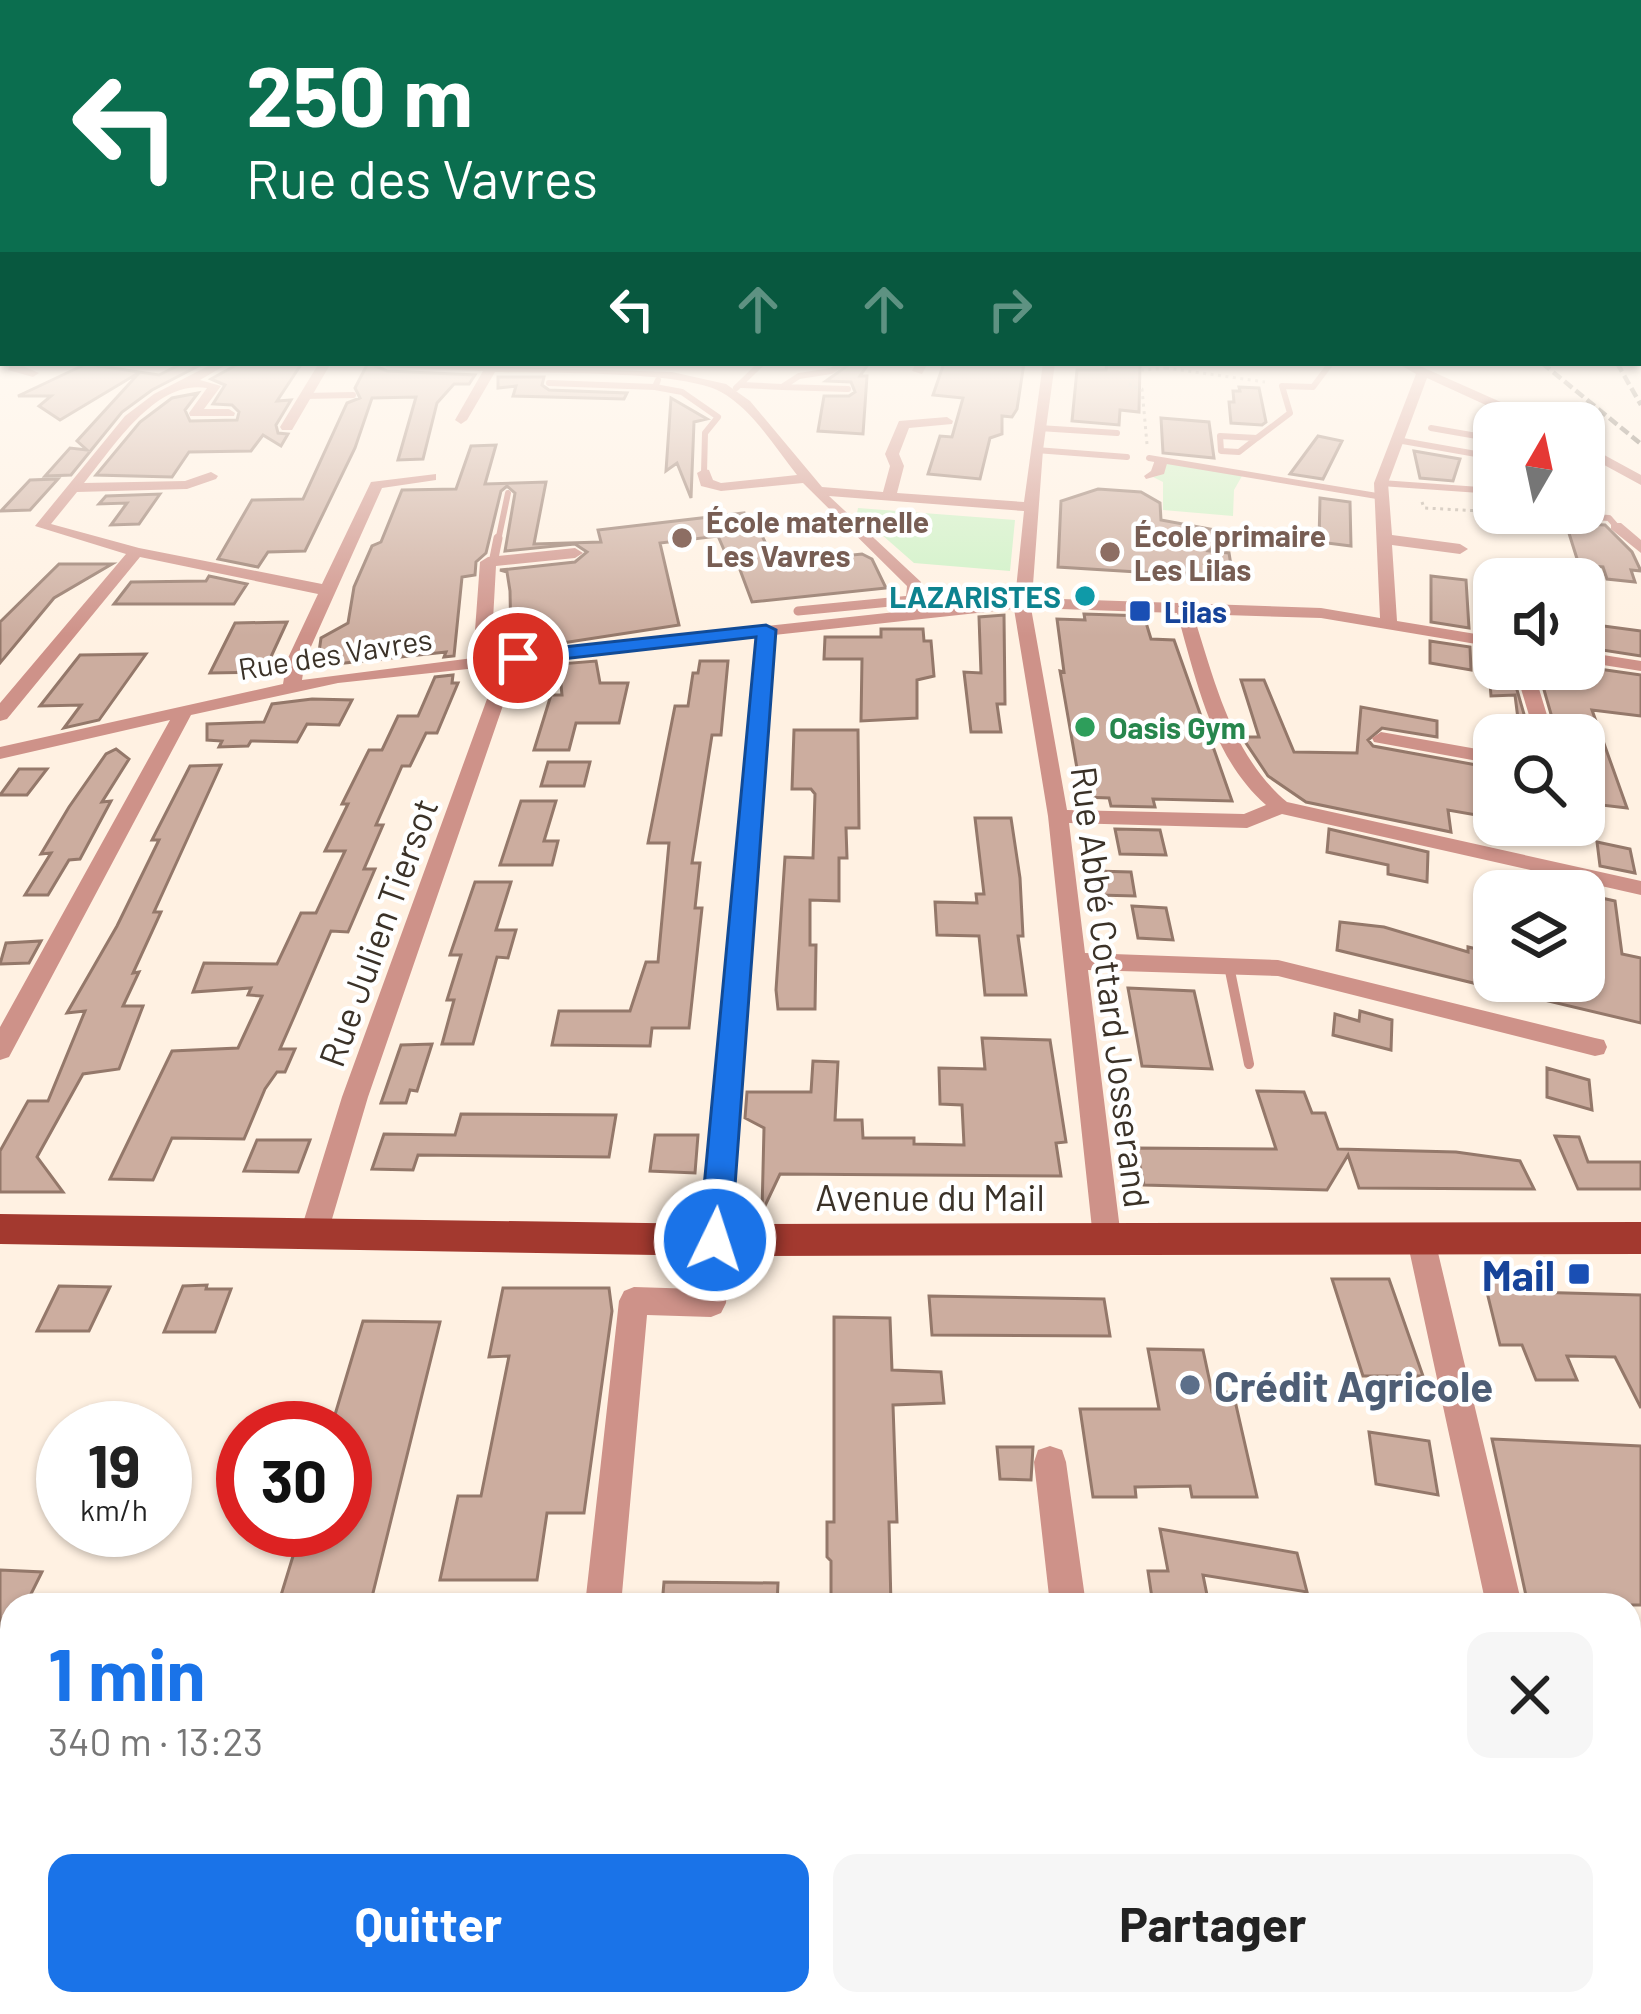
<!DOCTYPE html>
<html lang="fr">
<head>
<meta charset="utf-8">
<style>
  body { margin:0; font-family:Barlow,sans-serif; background:#f6f6f6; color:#222; height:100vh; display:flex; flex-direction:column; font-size:45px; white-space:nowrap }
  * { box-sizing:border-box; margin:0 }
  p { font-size:39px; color:#767676 }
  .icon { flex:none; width:66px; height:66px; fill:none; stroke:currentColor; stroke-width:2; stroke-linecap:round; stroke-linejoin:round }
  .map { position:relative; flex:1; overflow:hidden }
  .side { position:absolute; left:0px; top:1593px; width:1641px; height:423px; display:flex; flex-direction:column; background:#fff; border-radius:36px 36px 0 0; box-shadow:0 3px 9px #0004 }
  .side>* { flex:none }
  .top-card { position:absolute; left:0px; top:0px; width:1641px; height:366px; box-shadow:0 3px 9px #0004; background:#0b6e4f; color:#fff; overflow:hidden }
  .needle { width:78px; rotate:9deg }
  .tools { position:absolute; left:1473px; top:402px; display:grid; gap:24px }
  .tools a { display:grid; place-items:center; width:132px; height:132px; border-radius:24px; background:#fff; box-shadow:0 3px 9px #0004; font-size:60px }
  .speed { position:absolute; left:36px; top:1401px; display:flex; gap:24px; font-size:60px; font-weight:700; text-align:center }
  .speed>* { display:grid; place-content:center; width:156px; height:156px; border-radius:50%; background:#fff; box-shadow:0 3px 9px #0004; line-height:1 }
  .speed small { font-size:30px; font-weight:400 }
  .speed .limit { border:18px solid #d22; background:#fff; color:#111 }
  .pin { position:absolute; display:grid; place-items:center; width:102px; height:102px; color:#fff; margin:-51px; border:6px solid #fff; border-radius:50%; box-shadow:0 3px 12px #0007 }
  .me { position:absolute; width:132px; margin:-66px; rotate:4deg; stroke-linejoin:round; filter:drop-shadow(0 0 9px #0008) }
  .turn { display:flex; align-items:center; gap:42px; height:252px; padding:0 48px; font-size:54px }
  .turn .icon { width:156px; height:156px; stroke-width:2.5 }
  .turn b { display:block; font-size:84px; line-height:102px }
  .lanes { display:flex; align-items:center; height:114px; padding:0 48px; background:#0003; justify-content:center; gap:60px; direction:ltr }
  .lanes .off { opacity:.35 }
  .round { display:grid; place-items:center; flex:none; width:126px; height:126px; border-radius:24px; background:#f6f6f6 }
  .head { display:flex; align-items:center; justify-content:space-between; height:204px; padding:0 48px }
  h1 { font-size:72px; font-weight:700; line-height:90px; color:#1a73e8 }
  .primary-button { display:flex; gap:24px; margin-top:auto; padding:24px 48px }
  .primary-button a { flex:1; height:138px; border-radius:24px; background:#1a73e8; color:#fff; font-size:48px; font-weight:700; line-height:138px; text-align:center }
  .primary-button a+a { background:#f6f6f6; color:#222 }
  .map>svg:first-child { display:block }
  .green { fill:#cbf1c3 }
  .building { fill:#ccad9f; stroke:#94786a; stroke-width:3 }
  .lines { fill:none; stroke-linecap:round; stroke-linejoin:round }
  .path { stroke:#bbafa2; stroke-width:3; stroke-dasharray:3 4.5; stroke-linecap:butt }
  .lane-far2 { stroke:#ce9289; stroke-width:6 }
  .lane-far1 { stroke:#ce9289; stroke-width:9 }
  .lane { stroke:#ce9289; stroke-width:10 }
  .street { fill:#ce9289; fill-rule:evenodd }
  .primary { fill:#a3392f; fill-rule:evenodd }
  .rail { stroke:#6b6155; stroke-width:4.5; stroke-dasharray:10 4.5; stroke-linecap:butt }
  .route { fill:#1a73e8; stroke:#114b97; stroke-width:3 }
  .education-dot { fill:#8d6e63; stroke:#fff; stroke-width:4.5 }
  .culture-dot { fill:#0f9aa8; stroke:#fff; stroke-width:4.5 }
  .transit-dot { fill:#1a4fb4; stroke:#fff; stroke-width:4.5 }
  .leisure-dot { fill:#2e9e5b; stroke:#fff; stroke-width:4.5 }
  .service-dot { fill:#5c6f8a; stroke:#fff; stroke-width:4.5 }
  .labels { text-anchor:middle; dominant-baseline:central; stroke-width:9; stroke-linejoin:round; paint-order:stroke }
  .far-education-label { font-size:30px; font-weight:bold; fill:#785e54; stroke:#fff; text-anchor:start }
  .far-culture-label { font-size:30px; font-weight:bold; fill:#0d838f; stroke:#fff; text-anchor:end }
  .far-transit-label { font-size:30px; font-weight:bold; fill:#164399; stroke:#fff; text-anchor:start }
  .far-street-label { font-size:30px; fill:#3b3228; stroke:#fff }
  .far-leisure-label { font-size:30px; font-weight:bold; fill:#27864d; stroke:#fff; text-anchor:start }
  .street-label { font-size:36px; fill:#3b3228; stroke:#fff }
  .near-transit-label { font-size:42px; font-weight:bold; fill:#164399; stroke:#fff; text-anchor:end }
  .near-service-label { font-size:42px; font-weight:bold; fill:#4e5e75; stroke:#fff; text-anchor:start }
</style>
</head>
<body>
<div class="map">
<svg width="1641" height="2014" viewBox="0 0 1641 2014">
  <rect width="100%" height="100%" fill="#fff1e2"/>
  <!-- green -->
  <path class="green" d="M1163,462l79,14 -8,14 -1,26 -70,-6v-28l-10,-5 7,-2z
    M858,508l157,12 -5,51 -96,-8 -57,-50z"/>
  <!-- building -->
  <path class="building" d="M183,363l19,1 -50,26 -30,22 -51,63 -26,1 25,-28 17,2 -10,-9 63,-69 -80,48 -21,-14 12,-10h-33l68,-32 73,11z
    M240,363h62l-25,38 14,-1 -15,25 2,8 10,1 -7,12 -18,-11 -12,16 -62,1 -17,25 -76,-2 44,-53 32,-24 26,-5 -13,17 5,11 47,-1 2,-8 -7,-7 -19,-1 12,-19 -14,-6z
    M368,363l19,8 88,4 -6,9h-15l-17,19 -14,56 -25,1 18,-63 -44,1 -17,50 -50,103 -37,1 -10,15 -40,-8 34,-59 51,-1 44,-96 13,-5 -5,-10z
    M851,363h18l-9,13h7l-4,58 -45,-3 6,-35h25l6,-4 -4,-10 -25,-1z
    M944,363h80l-7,46 -5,8 -10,-1v18l-12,4 -10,41 -52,-5 12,-38 12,1 11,-39 -30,-3z
    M1107,363h33l-1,49 -19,-2 -1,15 -47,-4 5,-51h29z
    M498,377h46l-2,8 7,5 78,3 -3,6 -111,-3 3,-10 -18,2z
    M1239,387l20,1 7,34 -4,3 -31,-2 -2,-21h5l-1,-11h7z
    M671,398l36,21 -13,3 -3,76 -14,-35 -11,8z
    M1161,418l48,4 5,36 -51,-5z
    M1318,436l24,5 -19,38 -33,-5z
    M496,445l-11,39 61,-2 -12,62 67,-2 -3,-12 146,-17 2,11 10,-1 19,40 87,-9 10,5 14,29 -134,14 -19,-51 -8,1 -7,-16 -58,7 19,82 -123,19v-5l-45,5 -1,-53 -3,-19 -7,-2 75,-8 12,-10 -12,-8 -70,7 10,-58 -8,-7 -6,5 -15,62 -10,9 -1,13 -13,2 -8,79 -10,1 2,-5 -129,14 4,-28 27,-15 6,-36 18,-41 9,-4 21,-52 54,-1 15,-43z
    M1414,451l46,8 -7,22 -33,-3z
    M58,479l-28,31 -29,1 29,-31z
    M1098,489l43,3 19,11 1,17 71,13 -23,18 20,2 4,25 -175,-11 3,-66z
    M160,494l-21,30 -28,1 16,-22 -28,1 7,-8z
    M1320,498l30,4 1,44 -32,-4z
    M1584,524l21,1 27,27 9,19 -10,-1 4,12 -28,-3 -4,-12 -24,-2 -12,-38 17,2z
    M59,564h53l-58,34 -54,65v-41z
    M209,576l38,8 -13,20h-120l17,-22 75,-1z
    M1431,576l35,4 3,48 -38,-6z
    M1084,614l60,2 7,23 23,1 34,96h4l2,4 -4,-2 22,63 -79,-2 2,8 -44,-1 -2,-8 -27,-1 -22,-126 4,1 -7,-53 28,1z
    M1004,615l1,89h-8l4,28h-30l-7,-60 17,1 -2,-56z
    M287,622l-23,50 -54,1 25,-50z
    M1596,625l45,6v25l-39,-6z
    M881,629h42l1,12h7l3,35 -17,4v38l-56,3 1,-62h-38l1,-22h56z
    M1430,641l40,6 1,23 -41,-7z
    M146,654l-47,66 -35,8 17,-23 -41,1 40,-51z
    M596,661l4,22h28l-9,40h-43l-7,27h-35l17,-55h11l-3,-31z
    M700,661h28l-7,74h-9l-20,128h8l-5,45h7l-13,120h-37l-2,18 -98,-1 7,-34h71l16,-49h12l11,-119h-21l27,-137h13l5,-33h5z
    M1489,669h22l19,66h-10l-5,-40 -24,1z
    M1538,669h61l42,6v41l-49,-6 35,98 -43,-5v-68h-27z
    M453,675l-1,8h6l-21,50h-11l-16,33h-8l-26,59h7l-19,44h11l-27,63 -17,-1 -37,86 -14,32h15l-10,23h-8l-12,17 -21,50 -72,-1 -19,42 -43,-1 62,-128 66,-3 24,-52 -14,-1 3,-7 -58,4 11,-29 73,1 24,-51h15l29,-62h-20l23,-47h-6l27,-54h13l16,-34h20l17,-39z
    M1241,680h23l30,72 63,1 4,-46 76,14v16l-55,-9 -14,12 5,6 109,20v50l-34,-6 3,22 -145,-30 -38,-26 -26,-39h17z
    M312,699l40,1 -13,25 -32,-1 -10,18 -46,-1 -3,5 -29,1 3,-6 -15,-1v-16l57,-2 8,-18z
    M794,730h64l1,98h-13l1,30h-8v43l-29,-1v45h6l-1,64h-37l-2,-19 9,-133 28,1 2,-64 -4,-5h-19z
    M116,749l13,10 -27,43 9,-1 -31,58 -11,1 -21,35h-23l26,-42 -10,1 28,-47 37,-53z
    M548,762h42l-6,24h-43z
    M221,765l-67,147h7l-28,61 6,-1 -16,34h20l-24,63 -36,5 -46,83 26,35h-63v-41l28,-50h20l37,-90 -18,2 50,-87 42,-86h-7l38,-74z
    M19,769h28l-20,26h-27z
    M521,801h35l-12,40h14l-6,24h-52z
    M975,818h36l9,60 3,58h-5l8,59h-41l-6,-59 -42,-1 -2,-33 42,1 -1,-9h8z
    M1115,829l45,1 6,25 -46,-1z
    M1329,829l99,23 -1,30 -39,-8v-9l-61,-13z
    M1597,842l33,7 5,24 -35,-7z
    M1094,871l37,1 4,24 -37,-1z
    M475,882h36l-15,48h20l-8,28 -11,-1 -24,87h-31l12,-44h-7l14,-45h-11z
    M1584,894l31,7 7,53 19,4v65l-143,-34 1,-8 99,1 -6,-63 -8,-2z
    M1132,906l34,2 7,32 -35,-2z
    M1340,922l44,5 84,25v-5l26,6v35l-157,-38z
    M41,941l-12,22 -29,1 6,-21z
    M1128,988l66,3 18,78 -70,-3z
    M1360,1011l32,9 -1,30 -58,-15 2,-21 24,7z
    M982,1038l68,2 16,102 -10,1 5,33 -281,-2 -18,38 2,-84 -19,-10 2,-26h64l2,-31 25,1 -3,58h27l1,18h51v6l50,1 -2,-40 -22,-1 -1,-36 46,1z
    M432,1044l-15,47 -7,-1 -4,13h-25l20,-58z
    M1547,1068l42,12 3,30 -45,-13z
    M1257,1091l47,1 8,21h13l13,36 118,3 64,9 14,28 -175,-1 -11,-33 -21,35 -183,-5 -8,-37 140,1z
    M461,1114l155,1 -7,42 -191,-2 -5,15 -41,-1 12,-35 71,1z
    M655,1135h43l-3,38 -45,-2z
    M1555,1136l24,1 9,25h53v27h-63z
    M257,1140h53l-12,32 -54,-1z
    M1332,1279h57l34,97h-60z
    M1484,1280l41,1 5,11 111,3v113l-26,-51 -48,-1 10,24h-41l-14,-35h-22z
    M207,1285l-1,4h25l-16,43h-51l19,-46z
    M59,1286l51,1 -21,44h-52z
    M503,1288h106l3,23 -28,202h-37l-10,67h-97l18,-84h23l28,-140 -20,1z
    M929,1296l175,3 6,37 -178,-1z
    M834,1317l56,1 2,52 49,2 3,31 -51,2 4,117h-8l2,83h-60v-44l-4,-4v-35h7z
    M363,1321l77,1 -70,283h-92l23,-75h44v-102h-14z
    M1148,1349l55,1 9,42h21l24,105h-65l-2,-11 -55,1 1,10h-43l-13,-88h79z
    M1369,1432l60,9 9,54 -62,-11z
    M1492,1439l149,7v159h-113z
    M997,1447h36l-2,33 -31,-1z
    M1160,1529l137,24 10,39 -104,-17 6,30h-56l-5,-34h20z
    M0,1570l42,2 -14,28 -16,5v12l-12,25z
    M664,1582l114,1 -1,22h-115z"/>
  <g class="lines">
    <!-- path -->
    <path class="path" d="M1166,368l99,14
      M1147,444l-5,-55 -12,-3 4,-15 32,-3v-5
      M1422,502l2,6 94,5"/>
    <!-- lane-far2 -->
    <path class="lane-far2" d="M549,383l106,4 3,-7
      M742,385l40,2 17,-11 32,-5 13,-8
      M655,387l27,5 36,25 -13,16 -1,40
      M782,387l66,2
      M736,388l26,-25
      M304,396l49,-1
      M1039,428l78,5
      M1431,428l63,11
      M1220,436l37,2 -18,14 -18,-1z
      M1257,438l33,-25 -8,-27 31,1 18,-24
      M1397,440l96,17 1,-11
      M1036,450l91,7
      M1149,458l234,39
      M1381,483l113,8
      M1533,513l76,5 7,8
      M498,541l10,-48"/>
    <!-- lane-far1 -->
    <path class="lane-far1" d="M494,558l4,-20
      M798,611l113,-11"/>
    <!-- lane -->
    <path class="lane" d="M1229,966l20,98"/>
    <!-- street -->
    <path class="street" d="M11,363h15l-3,3 16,7 -6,4 -25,-7z
      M214,363h15l-29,17 21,6 -17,23h25l6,4 -1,3h-44l-1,-3 18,-25c-52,-9 -94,60 -123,95l101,-2 26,-9 7,4 -2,3 -29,10 -110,3 -26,32 88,24 183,36 49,-102 65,-8v6l-54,8 -77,172 -3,20 171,-22 7,-96 8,-5 87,-9 8,5 -8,5 -79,8 -5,90 414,-45 2,-25 -104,-103 -82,8 -20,-5 -4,-13 7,-4 5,1 4,10 8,3 76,-8c-22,-28 -45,-66 -76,-83 -40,-22 -175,-18 -226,-20l-28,48 -6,4 -6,-4 28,-49 -96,-4 -6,-4 291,9 54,12 24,17 72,86 61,5 7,-26 -5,-12 14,-33 48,-4 6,4 -1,3 -43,4 -10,26 5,12 -7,27 127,9 19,-139h12l-12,87 -11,148 289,10 59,10 -6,-135 42,-109 -19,-11h16l128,57 2,3h-18l-98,-45 -39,105 4,52 68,9 8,5 -8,5 -68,-9 5,76 97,16v10l-173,-29 -128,-4c22,67 38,141 94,188l354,79v14l-359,-81 -35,14 -178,-5 16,130 193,7 317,78 9,2 3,7 -3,7 -9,2 -317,-80 -190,-6 33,268 -4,9 -10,3 -10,-3 -4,-9 -45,-422 -34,-207 -240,26 -48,668 -5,10 -10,4 -64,-2 -26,290h-36l34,-304 5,-10 10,-4 63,2 60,-652 -233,26 -15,25 -141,409 -41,139 -4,9 -10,3 -10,-3 -4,-9 43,-139 149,-409 14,-23 -167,18 -147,32 -182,342 -9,3v-33l170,-307 -170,39v-12l283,-63 4,-24 31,-66 -178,-37 -133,162 -7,2v-18l126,-149 -91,-28 90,-110 29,-22zM829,496l195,15 -9,88 -93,10 -1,-27zM1031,608l146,5c19,66 35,145 89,192l-22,9 -177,-4z
      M319,363h12l-39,67h-10l-2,-3z
      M916,363h12l-6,11 -10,-3z
      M1584,444l57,31v10l-57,-31z
      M1156,457l12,3 -4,14 -18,5 -2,-3 7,-5z
      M1611,523h10l20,17v13l-30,-24z
      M1584,652l57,9v10l-57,-9z
      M1515,669h18l20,66h-18z
      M1381,732l113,20v12l-120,-22 -2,-4z
      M1421,1228l10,3 4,9 87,365h-36l-79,-365 4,-9z
      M1050,1446l12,4 4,12 20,143h-36l-16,-143 4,-12z
      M510,2004h42l-2,10h-42z
      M1063,2004h42v10h-42z
      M1575,2004h42l2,10h-42z"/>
    <!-- primary -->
    <path class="primary" d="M0,1214l715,10 926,-2v32l-926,2 -715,-12z"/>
    <!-- rail -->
    <path class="rail" d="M1542,363l99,81
      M1617,363l24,42"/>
  </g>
  <!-- sky -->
  <linearGradient id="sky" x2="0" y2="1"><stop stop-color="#62b6d7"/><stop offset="0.56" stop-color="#fff9f2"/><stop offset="1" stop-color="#fff9f2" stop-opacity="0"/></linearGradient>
  <rect width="1641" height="636" fill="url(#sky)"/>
  <!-- route -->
  <path class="route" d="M766,625l10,5 -45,610 -4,10 -12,4 -11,-4 -5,-10 57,-603 -238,27 -10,-6 10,-6z"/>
  <!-- markers -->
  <g class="education-dot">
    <circle cx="682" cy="538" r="12"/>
    <circle cx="1110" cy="552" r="12"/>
  </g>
  <circle class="culture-dot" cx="1085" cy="596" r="12"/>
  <g class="transit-dot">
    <rect x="1128" y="599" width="24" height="24" rx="6"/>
    <rect x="1567" y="1262" width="24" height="24" rx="6"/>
  </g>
  <circle class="leisure-dot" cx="1085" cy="727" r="12"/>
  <circle class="service-dot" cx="1190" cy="1385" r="12"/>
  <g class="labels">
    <!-- far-education labels -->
    <g class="far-education-label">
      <text x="706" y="521">École maternelle<tspan x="706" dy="34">Les Vavres</tspan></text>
      <text x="1134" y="535">École primaire<tspan x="1134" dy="34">Les Lilas</tspan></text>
    </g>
    <!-- far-culture labels -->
    <g class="far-culture-label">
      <text x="1061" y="596">LAZARISTES</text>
    </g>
    <!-- far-transit labels -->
    <g class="far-transit-label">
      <text x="1164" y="611">Lilas</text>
    </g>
    <!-- far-street labels -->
    <g class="far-street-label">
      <text transform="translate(335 653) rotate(-9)">Rue des Vavres</text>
    </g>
    <!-- far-leisure labels -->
    <g class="far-leisure-label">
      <text x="1109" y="727">Oasis Gym</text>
    </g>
    <!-- street labels -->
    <g class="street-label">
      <text transform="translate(377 932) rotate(-70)">Rue Julien Tiersot</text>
      <text transform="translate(1112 987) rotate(83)">Rue Abbé Cottard Josserand</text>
      <text x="930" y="1196">Avenue du Mail</text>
    </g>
    <!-- near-transit labels -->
    <g class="near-transit-label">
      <text x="1555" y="1274">Mail</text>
    </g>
    <!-- near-service labels -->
    <g class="near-service-label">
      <text x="1214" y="1385">Crédit Agricole</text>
    </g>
  </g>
</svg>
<div class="tools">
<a><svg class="needle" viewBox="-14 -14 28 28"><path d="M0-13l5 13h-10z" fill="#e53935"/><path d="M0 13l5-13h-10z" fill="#767676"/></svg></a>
<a><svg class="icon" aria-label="sound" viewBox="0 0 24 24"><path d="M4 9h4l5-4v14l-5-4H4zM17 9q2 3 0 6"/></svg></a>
<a><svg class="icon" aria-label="search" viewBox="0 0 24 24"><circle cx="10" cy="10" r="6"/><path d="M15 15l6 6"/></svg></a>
<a><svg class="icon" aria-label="layers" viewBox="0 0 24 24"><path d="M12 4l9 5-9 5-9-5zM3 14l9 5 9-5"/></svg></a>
</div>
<div class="speed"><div>19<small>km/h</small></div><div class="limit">30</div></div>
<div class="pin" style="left:518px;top:658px;background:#d93025"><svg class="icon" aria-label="arrive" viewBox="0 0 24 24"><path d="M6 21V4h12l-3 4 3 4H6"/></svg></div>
<svg class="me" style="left:715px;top:1240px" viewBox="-20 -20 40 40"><circle r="17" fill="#1a73e8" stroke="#fff" stroke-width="3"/><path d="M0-11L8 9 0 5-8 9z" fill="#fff"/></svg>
<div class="top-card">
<div class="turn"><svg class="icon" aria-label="left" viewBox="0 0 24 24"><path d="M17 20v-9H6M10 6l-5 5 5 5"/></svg><div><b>250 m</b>Rue des Vavres</div></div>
<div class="lanes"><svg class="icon" aria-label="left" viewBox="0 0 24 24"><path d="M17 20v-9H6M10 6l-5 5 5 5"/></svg><svg class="icon off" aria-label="ahead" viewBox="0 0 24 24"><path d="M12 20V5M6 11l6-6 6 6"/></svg><svg class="icon off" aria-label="ahead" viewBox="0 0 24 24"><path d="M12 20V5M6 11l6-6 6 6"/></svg><svg class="icon off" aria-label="right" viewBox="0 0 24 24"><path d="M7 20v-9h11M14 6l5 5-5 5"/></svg></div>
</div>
<section class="side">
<div class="head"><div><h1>1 min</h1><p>340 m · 13:23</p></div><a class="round"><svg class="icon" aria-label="close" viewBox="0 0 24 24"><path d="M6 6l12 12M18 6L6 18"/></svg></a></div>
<div class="primary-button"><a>Quitter</a><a>Partager</a></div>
</section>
</div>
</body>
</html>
